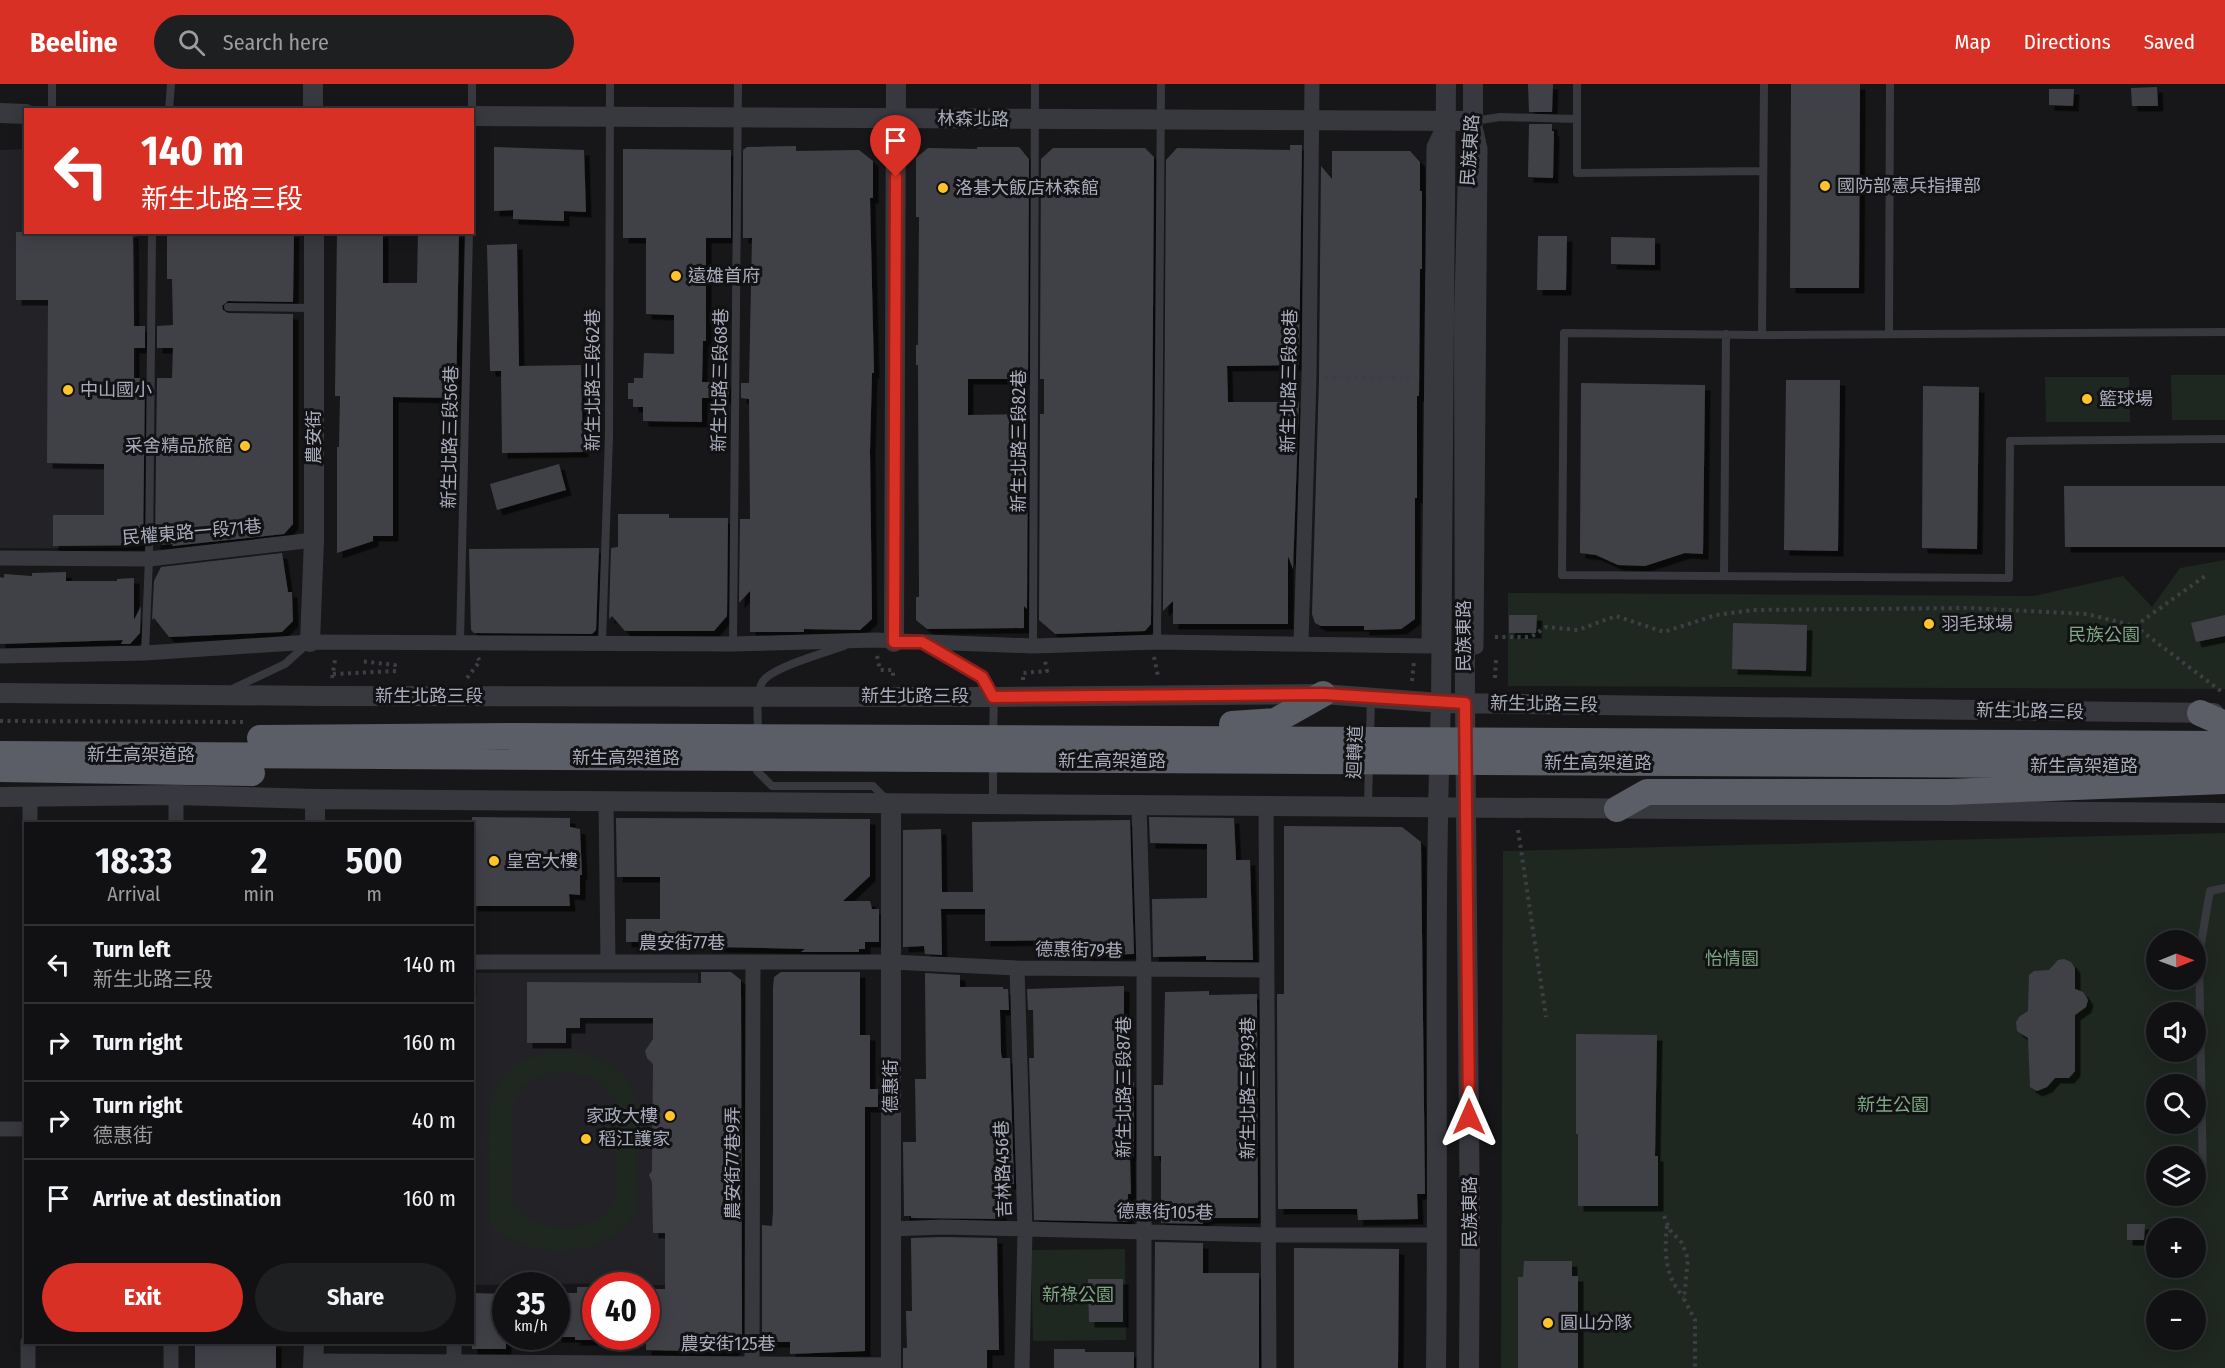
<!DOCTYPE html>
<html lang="en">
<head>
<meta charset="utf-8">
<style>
  body { margin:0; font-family:"Fira Sans Condensed","Noto Sans TC",sans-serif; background:#1e1f21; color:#f1f3f6; height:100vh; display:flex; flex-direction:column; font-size:22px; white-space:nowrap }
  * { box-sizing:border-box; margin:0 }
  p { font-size:20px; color:#9c9da0 }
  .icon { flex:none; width:33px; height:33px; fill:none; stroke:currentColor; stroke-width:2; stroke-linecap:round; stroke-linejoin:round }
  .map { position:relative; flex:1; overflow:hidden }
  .side { position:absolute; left:24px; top:738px; width:450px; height:522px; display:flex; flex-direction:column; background:#111113; border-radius:0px; box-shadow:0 3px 15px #0003,0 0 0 2px #303133 }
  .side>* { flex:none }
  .banner { position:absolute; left:24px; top:24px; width:450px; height:126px; border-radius:0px; box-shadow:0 3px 15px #0003,0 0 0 2px #303133; background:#d93025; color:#fff; overflow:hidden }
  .needle { width:39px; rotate:89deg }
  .fabs { position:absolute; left:2146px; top:846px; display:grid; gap:12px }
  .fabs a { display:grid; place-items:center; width:60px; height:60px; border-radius:50%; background:#111113; box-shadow:0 3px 15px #0003,0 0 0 2px #303133; font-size:30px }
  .speed { position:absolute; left:492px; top:1188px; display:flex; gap:12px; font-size:30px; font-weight:700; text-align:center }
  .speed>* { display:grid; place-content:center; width:78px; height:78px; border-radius:50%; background:#111113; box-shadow:0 3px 15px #0003,0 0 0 2px #303133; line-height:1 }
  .speed small { font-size:15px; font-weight:400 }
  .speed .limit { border:9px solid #d22; background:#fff; color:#111 }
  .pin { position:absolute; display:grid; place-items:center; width:51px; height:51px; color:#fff; margin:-62px -26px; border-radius:50% 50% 50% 0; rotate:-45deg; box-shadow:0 0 6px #0007 }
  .pin .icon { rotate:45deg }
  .me { position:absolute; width:66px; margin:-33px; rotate:0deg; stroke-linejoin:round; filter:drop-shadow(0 0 4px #0008) }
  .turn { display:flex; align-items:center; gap:21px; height:126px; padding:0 18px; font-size:27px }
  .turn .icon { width:78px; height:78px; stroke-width:2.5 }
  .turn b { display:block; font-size:42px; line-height:51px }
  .eta { display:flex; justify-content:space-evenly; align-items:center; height:102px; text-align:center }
  .eta b { font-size:36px; font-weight:700; line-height:42px }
  .cta { display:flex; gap:12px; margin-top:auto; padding:12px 18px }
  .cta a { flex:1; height:69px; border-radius:36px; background:#d93025; color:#fff; font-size:24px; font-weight:700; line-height:69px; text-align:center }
  .cta a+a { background:#1e1f21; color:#f1f3f6 }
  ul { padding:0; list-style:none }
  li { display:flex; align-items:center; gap:18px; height:78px; padding:0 18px; border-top:2px solid #303133 }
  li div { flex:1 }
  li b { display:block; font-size:22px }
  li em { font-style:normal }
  header { display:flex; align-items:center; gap:36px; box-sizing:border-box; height:84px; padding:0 30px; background:#d93025; color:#fff }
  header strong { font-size:28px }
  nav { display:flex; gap:33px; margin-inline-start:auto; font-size:21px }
  .search { width:420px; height:54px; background:#1e1f21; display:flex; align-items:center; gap:15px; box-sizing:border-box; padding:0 21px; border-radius:33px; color:#9c9da0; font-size:22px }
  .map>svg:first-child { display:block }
  .built { fill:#232327 }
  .green { fill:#1e2820; fill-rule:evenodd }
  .building { fill:#414147; filter:url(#shadow) }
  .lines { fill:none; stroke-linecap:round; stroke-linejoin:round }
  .path { stroke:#3d3f46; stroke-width:4; stroke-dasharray:3 4.5; stroke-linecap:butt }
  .service { stroke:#38383f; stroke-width:8 }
  .minor { stroke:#38383f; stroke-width:15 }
  .tertiary { stroke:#38383f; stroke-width:20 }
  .trunk { stroke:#5b5e67; stroke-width:26 }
  .tertiary-bridge { stroke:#38383f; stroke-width:20 }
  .trunk-bridge { stroke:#5b5e67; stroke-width:26 }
  .route-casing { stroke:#8d1f18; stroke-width:15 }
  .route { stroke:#d93025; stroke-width:10 }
  .poi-dot { fill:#ffc429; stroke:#121215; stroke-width:2 }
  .labels { text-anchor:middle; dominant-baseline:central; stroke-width:6; stroke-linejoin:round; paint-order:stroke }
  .street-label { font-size:18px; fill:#a8acbb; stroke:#121215 }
  .poi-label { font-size:18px; fill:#a8acbb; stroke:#121215; text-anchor:start }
  .park-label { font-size:18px; fill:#7da882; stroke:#121215 }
</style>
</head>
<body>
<header>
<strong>Beeline</strong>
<div class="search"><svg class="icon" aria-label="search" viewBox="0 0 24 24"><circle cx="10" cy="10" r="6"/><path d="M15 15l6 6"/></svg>Search here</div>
<nav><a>Map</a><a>Directions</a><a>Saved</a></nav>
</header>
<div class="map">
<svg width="2225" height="1284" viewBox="0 0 2225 1284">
  <defs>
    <filter id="shadow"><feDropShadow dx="5.5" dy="5.5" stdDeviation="0" flood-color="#0009"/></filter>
  </defs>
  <rect width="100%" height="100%" fill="#171719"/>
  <!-- built -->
  <path class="built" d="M25,65l1,83 111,1 -3,315h-134v-398z
    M476,889h222l2,312h-64l-1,-2 -162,2 -1,-290h5z"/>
  <!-- green -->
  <path class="green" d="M2171,291h54v45h-53z
    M2045,293h84l1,45h-84z
    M2225,476v129l-717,-3v-93l526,3 89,-20 29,31 28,-39z
    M2225,749v535h-724l2,-517zM2157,856h39v40h-39zM2157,928h39v40h-39zM2157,1000h39v40h-39zM2157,1072h39v40h-39zM2157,1144h39v40h-39zM2157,1216h39v40h-39z
    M560,967c36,2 68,15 77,53l1,105c-10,14 -21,27 -38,34 -32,14 -89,10 -110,-23 -1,-25 -2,-50 -2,-75 1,-56 11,-86 72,-94zM563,989c25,0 46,8 53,34 0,20 0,40 0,60 0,10 2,22 -1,32 -8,25 -39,32 -62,28 -17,-3 -32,-9 -40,-26 -4,-15 -1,-32 -1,-47 0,-44 -6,-80 51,-81z
    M1125,1165l1,91 -93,1 -2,-91z"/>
  <!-- building -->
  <path class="building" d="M1528,0h25l-1,28h-23z
    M1791,0h69l-1,204h-69z
    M2157,3l1,19h-26l-1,-18z
    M2049,5h25l-1,17 -24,-1z
    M1529,40h23v7h2l-1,47 -25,-1z
    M1290,61h12l-3,220 -72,1 1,36h71l-6,167 -5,-13v68h-115v-23l-10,10 3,-451 11,-12 113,2z
    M796,62v5l63,-1 14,11v37h-3l4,175h-2l-2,78 2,168 -12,11 -56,-1v3h-54v-41l-11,12 1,-84h10l-1,-120 -8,-1v-15h8l3,-145h-9v-88l4,-3z
    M494,63l90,3 2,62 -22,-1v10l-51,-2v-9l-19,1z
    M977,63h42l10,12 -1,220h-60v36l60,-1 -1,195 -3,-3v22l-97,1 -11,-9v-23h3l-1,-232h-2v-20h2l1,-128h-3v-59l12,-10 49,1z
    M1053,64h92l9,9 -3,467 -6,7 -90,3 -16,-14 1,-206h4v-35h-4l1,-220z
    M623,65l108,1v88h-25v103h-3l-1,41 27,1v15h-27v24l-59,-1v-14h-10v-8h-5v-16h6v-5h9l1,-25 30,1v-39l-28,-1v-76h-23z
    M1332,67h78l10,11v29h2v78h-2l-1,127h-2v102h-2v121l-14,10 -37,1v-4h-43l-6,-3 -3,-9 7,-236 2,-212 11,13z
    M16,148h117l1,94h11v22h-11v30h11l-2,167 -90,1v-31h51v-51l-57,-1 1,-163h-32z
    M167,148h127l-1,70 -65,-1 -6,5 1,4 5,3 65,1v210l-9,10 -112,12 1,-2 -18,1 2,-167h15l1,-30h-16v-22l16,-1 -1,-46h-5z
    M337,148h46v51h34l1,-51h41l-3,166 -63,-1v139h-20v5l-36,12v-106h2l1,-51h-5z
    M1538,152h29l-1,54h-29z
    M1611,153l44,1v27l-44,-1z
    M517,160l2,122 62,-1 2,87 -81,1 -1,-82h-11l-3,-126z
    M1786,296h54l-2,171 -54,-1z
    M1581,299l124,2 -2,169 -18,-1 -40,13 -27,-1 -22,-10 -16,-2z
    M1923,302l56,1 -2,162 -55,-1z
    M559,380l7,26 -69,20 -7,-26z
    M2064,402h161v61h-160z
    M618,430h51v4h59l-1,98 -13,15h-89l-13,-15 -3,3 2,-71 7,-1z
    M599,464l-3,82 -4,4 -118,-1 -3,-3 -2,-81z
    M282,469l6,39h4l1,29 -11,11 -113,5 -15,-19 -2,2 2,-39 7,-14z
    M66,488v9h51v-2l17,-1v42l7,-14 -1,27 -10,11h-9l2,-4 -123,4v-67l4,1v-4l28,2v-3z
    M1509,531h28l-1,18h-27z
    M2225,531v21l-29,6 -5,-19z
    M1733,539l74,2 -1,46 -74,-2z
    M472,733l98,1v9l10,2 2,46h-2v20l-11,-1 1,12h-98z
    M1149,733l85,1 2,42h14l3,100h-47v-4l-53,1 -1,-58 55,-1v-54l-57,-1z
    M616,734l254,1v57l-27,25h27l2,8h7v33h-14v7h-6v3h-58l4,-3 -88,-2v-9h-74v4h-17v-23h34v-42h-43z
    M1130,736l4,134 -49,1v-15l-100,1v-32h-44l1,46 -17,-1 -1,-8 -21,1v-117l38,-1 1,63h31l-1,-70z
    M1284,742l118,1 19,15 4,352h-8l1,25 -60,1 -1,-11h-79l-1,-215h7z
    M2064,875l7,3 4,6v21l8,3 5,8 -2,7 -11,8v56l-6,7h-14l-8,9 -10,4 -7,-4 -2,-49 -11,-7 -1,-9 3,-5 9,-6 1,-36 5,-4 15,-1 9,-10z
    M701,888h30l10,8 1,361 -10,11 -86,-2v-61h19v-56h-12l-1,-51 -3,-7 3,-4 1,-107 -6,-6 -2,-7 8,-12v-21h-73v10h-14v15h-39v-61l174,1z
    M781,888h79v63h10v54h8v18h-13v244l-75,3v-12h-23v-4h-5v-113l10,1 1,-15v-223l1,-11z
    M925,889l35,2v12h43v2h5l1,21h-9l1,43 1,5h8l4,126h-14l1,35 -90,-1v-2h-7l-1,-74h13l-1,-63h11z
    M1124,902v96h10v74h-4l1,38h-3v28l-94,-2 -5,-162h5l-1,-48h-5l-1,-21z
    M1209,907v4l48,-1 1,224h-48l-7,2v4l-42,-1v-67h-7v-71h9l2,-93z
    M1576,950l81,1 -2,121h3v50h-80v-72h-2z
    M2127,1140h18l-1,16h-17z
    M942,1153l55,1 2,112h-12v18h-84v-20h4l-1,-37h6l-1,-73z
    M1155,1158l48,1v30h56v95h-105z
    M1294,1164l105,1 -1,119h-104z
    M1524,1177h48v15h6v92h-60v-91h5z
    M1088,1195h35v43h-34z
    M577,1203h19v53h-21v-3h-19v-44h21z
    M472,1209l34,1v55h-34z
    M195,1258h81v26h-81z
    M1054,1265h31v3h49v16h-80z"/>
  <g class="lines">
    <!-- path -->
    <path class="path" d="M1325,294l91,-1
      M2135,542l70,-50
      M1495,553h36l15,-10 32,3 38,-14 48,16 52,-17 37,-5 216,-2 118,6 48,12 87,66
      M877,572l3,14h13v10
      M1154,573l4,19
      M333,590l63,-3 -1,-6 -35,-4
      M332,594l3,-18h2
      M467,594l13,-17 -2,-3
      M1495,594l1,-18
      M1023,596v-7l24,-2 -2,-10
      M1412,597l2,-20
      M0,637l246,1
      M1518,746l28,187
      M1664,1132l6,14 12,13 6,16 -4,40 11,21v48
      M1667,1142c-3,26 -2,52 17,71"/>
    <!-- service -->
    <path class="service" d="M1577,0v89l186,-2
      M1764,0l-2,251 -198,-2 -2,242 447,3 1,-137 215,-2
      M52,26v-26
      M169,26l2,-26
      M472,26v-26
      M1474,37l26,-4 77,2
      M228,223l85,1
      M1889,250l1,-250
      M1762,251l463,-3
      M1724,492l2,-242
      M460,558l9,-410
      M1157,558l4,-558
      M602,559l7,-207 1,-352
      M733,560l5,-560
      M928,562l54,31 12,20 -1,38
      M1033,562l2,-562
      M145,569l4,-94 3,-327
      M232,605l53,-25 21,-19
      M758,648c0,-15 -3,-38 5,-51 10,-14 64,-29 81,-35
      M1370,653l1,-39
      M757,678v9l15,15h101l14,14
      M993,720v-39
      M1368,722l1,-42
      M2203,1098l-4,-227 11,-64 15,-3"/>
    <!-- minor -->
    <path class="minor" d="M1476,47l4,18 -4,498
      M0,474l149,1 165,-19
      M1301,559l8,-265 3,-294
      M0,572l145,-3 165,-11 423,2 142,-4 158,6 124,-4 272,4 5,-499 10,-21
      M606,718l2,160
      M1139,722l5,164v398
      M1266,723l3,561
      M30,740v-27
      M176,740v-29
      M472,878h419l126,6 250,2
      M1017,884l8,262 -3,138
      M0,1045h26
      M892,1145l50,-2 326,8h170
      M454,1258v20
      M313,1277l578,4
      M752,1280l1,-402
      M28,1284v-26
      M171,1284v-26"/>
    <!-- tertiary -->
    <path class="tertiary" d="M313,26v-26
      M0,29l26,1
      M472,32l1001,5
      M1444,231l2,-231
      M1464,234l4,-149 5,-48v-37
      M310,558l4,-102v-308
      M894,558l2,-558
      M0,609l322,3 672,1 329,-3 118,9 773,10
      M1465,619l5,528 -1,137
      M0,713l176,-2 139,4 1910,14
      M315,740v-25
      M313,1284l1,-26
      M891,1284v-564
      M1436,1284c3,-222 -3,-443 5,-665"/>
    <!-- trunk -->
    <path class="trunk" d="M2200,629l25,11
      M1232,640l43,-3 48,-27
      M0,685l252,4
      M1617,725l30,-17h302l276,-11"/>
    <!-- tertiary-bridge -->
    <path class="tertiary-bridge" d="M1464,234l1,385
      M1441,619l3,-388"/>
    <!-- trunk-bridge -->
    <path class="trunk-bridge" d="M260,654l252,-2 1713,8
      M0,670l2225,12"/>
  </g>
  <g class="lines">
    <!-- route casing -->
    <g class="route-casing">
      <path id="route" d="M896,93l-2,465h28l60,35 11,20 330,-3 142,9 4,414"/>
    </g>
    <!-- route -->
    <use href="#route" class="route"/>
  </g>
  <!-- markers -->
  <g class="poi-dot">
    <circle cx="1825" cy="102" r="6"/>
    <circle cx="943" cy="104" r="6"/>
    <circle cx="676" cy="192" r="6"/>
    <circle cx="68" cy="306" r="6"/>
    <circle cx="2087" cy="315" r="6"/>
    <circle cx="245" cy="362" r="6"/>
    <circle cx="1929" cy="540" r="6"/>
    <circle cx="494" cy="777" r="6"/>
    <circle cx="670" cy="1032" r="6"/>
    <circle cx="586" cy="1055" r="6"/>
    <circle cx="1548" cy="1239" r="6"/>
  </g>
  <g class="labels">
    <!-- street labels -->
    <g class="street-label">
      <text transform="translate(973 35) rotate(1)">林森北路</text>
      <text transform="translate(1470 66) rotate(-86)">民族東路</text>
      <text transform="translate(593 296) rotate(-90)">新生北路三段62巷</text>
      <text transform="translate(720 296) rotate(-89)">新生北路三段68巷</text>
      <text transform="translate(1289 297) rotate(-89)">新生北路三段88巷</text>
      <text transform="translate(314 353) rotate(-90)">農安街</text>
      <text transform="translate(450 353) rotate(-89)">新生北路三段56巷</text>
      <text transform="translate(1019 357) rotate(-90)">新生北路三段82巷</text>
      <text transform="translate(192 448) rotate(-5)">民權東路一段71巷</text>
      <text transform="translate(1464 552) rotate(-90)">民族東路</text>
      <text x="429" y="612">新生北路三段</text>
      <text x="915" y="612">新生北路三段</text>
      <text transform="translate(1544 620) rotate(1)">新生北路三段</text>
      <text transform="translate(2030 627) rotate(1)">新生北路三段</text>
      <text transform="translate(1355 668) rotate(-88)">迴轉道</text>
      <text x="141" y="671">新生高架道路</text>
      <text x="626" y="674">新生高架道路</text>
      <text x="1112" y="677">新生高架道路</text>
      <text x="1598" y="679">新生高架道路</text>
      <text x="2084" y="682">新生高架道路</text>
      <text x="682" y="859">農安街77巷</text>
      <text transform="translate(1079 866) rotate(1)">德惠街79巷</text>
      <text transform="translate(891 1002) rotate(-90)">德惠街</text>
      <text transform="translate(1124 1003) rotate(-90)">新生北路三段87巷</text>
      <text transform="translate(1248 1004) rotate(-90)">新生北路三段93巷</text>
      <text transform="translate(733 1079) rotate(-90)">農安街77巷9弄</text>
      <text transform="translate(1003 1085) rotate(-92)">吉林路456巷</text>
      <text transform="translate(1165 1128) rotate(1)">德惠街105巷</text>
      <text transform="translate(1470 1128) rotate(-90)">民族東路</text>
      <text x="728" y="1260">農安街125巷</text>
    </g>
    <!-- poi labels -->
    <g class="poi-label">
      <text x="1837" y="102">國防部憲兵指揮部</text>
      <text x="955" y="104">洛碁大飯店林森館</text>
      <text x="688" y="192">遠雄首府</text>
      <text x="80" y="306">中山國小</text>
      <text x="2099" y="315">籃球場</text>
      <text x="233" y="362" text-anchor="end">采舍精品旅館</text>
      <text x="1941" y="540">羽毛球場</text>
      <text x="506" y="777">皇宮大樓</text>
      <text x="658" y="1032" text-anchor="end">家政大樓</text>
      <text x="598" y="1055">稻江護家</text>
      <text x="1560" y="1239">圓山分隊</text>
    </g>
    <!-- park labels -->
    <g class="park-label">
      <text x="2104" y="551">民族公園</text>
      <text x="1732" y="875">怡情園</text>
      <text x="1893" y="1021">新生公園</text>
      <text x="1078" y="1211">新祿公園</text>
    </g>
  </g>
</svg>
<div class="fabs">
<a><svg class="needle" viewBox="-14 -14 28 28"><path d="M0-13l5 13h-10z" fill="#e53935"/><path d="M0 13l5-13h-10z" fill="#9c9da0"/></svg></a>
<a><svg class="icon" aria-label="sound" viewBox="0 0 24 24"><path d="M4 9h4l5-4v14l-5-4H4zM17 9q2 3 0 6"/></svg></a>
<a><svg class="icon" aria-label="search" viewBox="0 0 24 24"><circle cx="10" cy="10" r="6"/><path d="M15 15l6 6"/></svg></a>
<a><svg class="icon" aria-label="layers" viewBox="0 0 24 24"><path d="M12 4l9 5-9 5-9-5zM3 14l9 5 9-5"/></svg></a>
<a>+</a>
<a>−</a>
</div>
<div class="speed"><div>35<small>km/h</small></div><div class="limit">40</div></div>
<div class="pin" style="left:896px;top:93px;background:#d93025"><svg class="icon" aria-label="arrive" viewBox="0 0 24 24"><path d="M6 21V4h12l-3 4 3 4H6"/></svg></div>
<svg class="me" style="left:1469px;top:1033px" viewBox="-20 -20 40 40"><path d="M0-17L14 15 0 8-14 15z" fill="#d93025" stroke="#fff" stroke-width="4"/></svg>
<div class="banner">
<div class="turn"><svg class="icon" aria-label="left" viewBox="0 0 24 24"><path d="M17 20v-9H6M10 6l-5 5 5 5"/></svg><div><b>140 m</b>新生北路三段</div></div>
</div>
<section class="side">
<div class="eta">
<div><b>18:33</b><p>Arrival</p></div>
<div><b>2</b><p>min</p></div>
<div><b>500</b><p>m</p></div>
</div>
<ul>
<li><svg class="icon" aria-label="left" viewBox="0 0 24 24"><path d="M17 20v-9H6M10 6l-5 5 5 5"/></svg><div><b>Turn left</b><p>新生北路三段</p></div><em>140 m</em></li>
<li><svg class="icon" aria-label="right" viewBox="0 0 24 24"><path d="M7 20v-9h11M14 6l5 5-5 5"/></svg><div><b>Turn right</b></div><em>160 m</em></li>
<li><svg class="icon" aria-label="right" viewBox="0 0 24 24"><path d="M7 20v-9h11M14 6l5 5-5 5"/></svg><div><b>Turn right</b><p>德惠街</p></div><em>40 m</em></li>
<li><svg class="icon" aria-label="arrive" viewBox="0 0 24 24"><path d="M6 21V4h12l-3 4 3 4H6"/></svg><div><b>Arrive at destination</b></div><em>160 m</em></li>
</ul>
<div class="cta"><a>Exit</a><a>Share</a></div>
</section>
</div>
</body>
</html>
